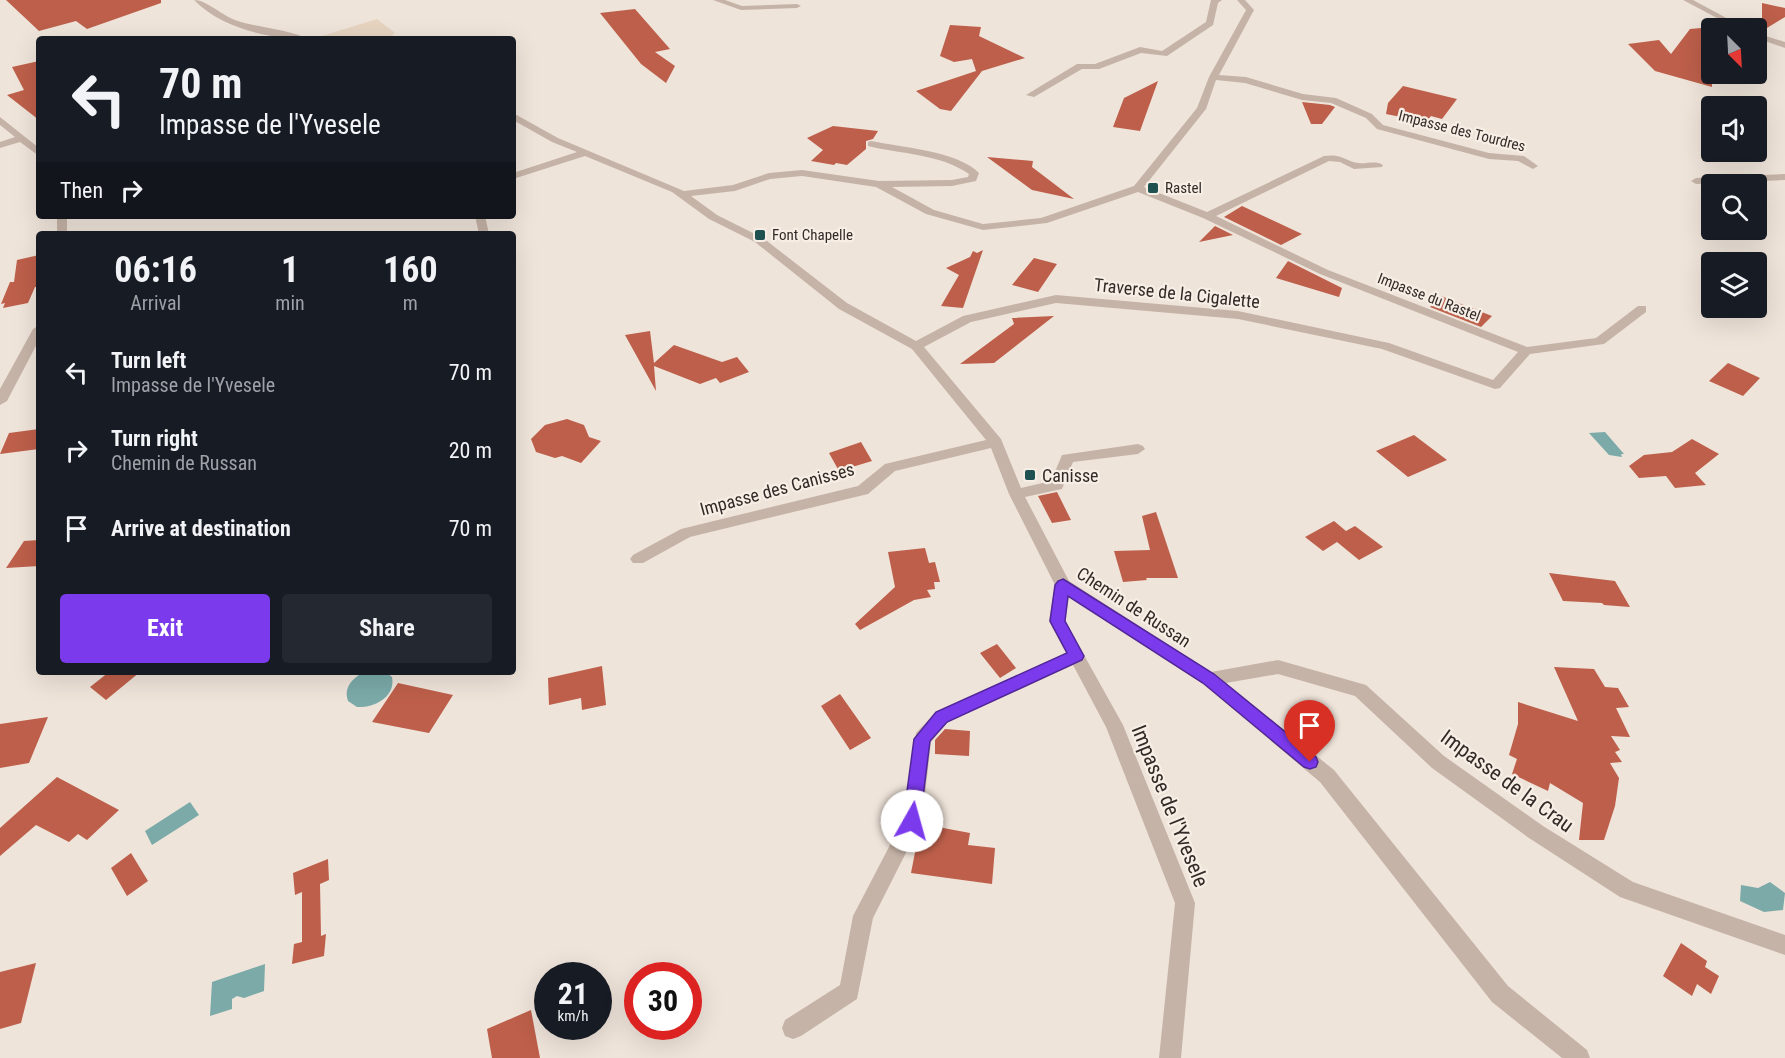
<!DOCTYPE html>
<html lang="en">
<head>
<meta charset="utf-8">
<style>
  body { margin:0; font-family:"Roboto Condensed",sans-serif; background:#242831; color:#f1f3f6; height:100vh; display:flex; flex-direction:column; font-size:22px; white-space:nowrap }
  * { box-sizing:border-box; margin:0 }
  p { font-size:20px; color:#9ea1a6 }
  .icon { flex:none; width:33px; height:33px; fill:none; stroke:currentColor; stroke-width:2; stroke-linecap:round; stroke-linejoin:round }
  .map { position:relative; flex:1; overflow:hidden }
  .side { position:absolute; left:36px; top:231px; width:480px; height:444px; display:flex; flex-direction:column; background:#171b24; border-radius:6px; box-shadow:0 6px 24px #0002 }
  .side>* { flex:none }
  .hud { position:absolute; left:36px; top:36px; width:480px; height:183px; border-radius:6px; box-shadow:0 6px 24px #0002; background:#171b24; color:#f1f3f6; overflow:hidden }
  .needle { width:39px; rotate:156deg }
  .tools { position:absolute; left:1701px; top:18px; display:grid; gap:12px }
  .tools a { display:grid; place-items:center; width:66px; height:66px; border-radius:6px; background:#171b24; box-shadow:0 6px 24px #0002; font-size:30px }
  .speed { position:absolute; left:534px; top:962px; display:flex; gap:12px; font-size:30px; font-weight:700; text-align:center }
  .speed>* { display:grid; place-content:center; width:78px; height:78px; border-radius:50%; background:#171b24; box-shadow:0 6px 24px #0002; line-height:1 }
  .speed small { font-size:15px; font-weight:400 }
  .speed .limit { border:9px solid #d22; background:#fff; color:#111 }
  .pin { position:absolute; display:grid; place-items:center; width:51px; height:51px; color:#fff; margin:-62px -26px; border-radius:50% 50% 50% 0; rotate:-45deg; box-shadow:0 0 6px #0007 }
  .pin .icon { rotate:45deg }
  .me { position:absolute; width:66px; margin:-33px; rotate:7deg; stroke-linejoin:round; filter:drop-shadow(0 0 4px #0008) }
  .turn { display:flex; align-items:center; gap:21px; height:126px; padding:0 24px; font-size:27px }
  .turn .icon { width:78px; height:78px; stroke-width:2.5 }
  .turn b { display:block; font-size:42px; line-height:51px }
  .then { display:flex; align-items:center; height:57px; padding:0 24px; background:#0003; gap:12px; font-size:22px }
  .eta { display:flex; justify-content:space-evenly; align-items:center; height:102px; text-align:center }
  .eta b { font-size:36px; font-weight:700; line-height:42px }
  .cta { display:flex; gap:12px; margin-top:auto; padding:12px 24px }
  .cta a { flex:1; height:69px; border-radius:6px; background:#7c3aed; color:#fff; font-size:24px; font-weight:700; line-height:69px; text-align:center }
  .cta a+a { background:#242831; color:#f1f3f6 }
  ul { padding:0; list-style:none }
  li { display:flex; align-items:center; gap:18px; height:78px; padding:0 24px }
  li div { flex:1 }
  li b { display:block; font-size:22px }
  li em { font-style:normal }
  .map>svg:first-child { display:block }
  .plaza { fill:#e6d4c1 }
  .water { fill:#7baaa9 }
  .building { fill:#bd5f4a }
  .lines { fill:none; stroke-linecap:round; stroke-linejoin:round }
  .minor { fill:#c6b3a7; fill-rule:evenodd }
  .route { fill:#7c3aed; stroke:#51269a; stroke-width:1.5 }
  .poi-dot { fill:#1f5151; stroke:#f7eee5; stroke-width:2 }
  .labels { text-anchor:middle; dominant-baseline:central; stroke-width:4.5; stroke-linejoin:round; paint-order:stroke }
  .far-street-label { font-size:15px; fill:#332a27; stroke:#f7eee5 }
  .far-poi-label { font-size:15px; fill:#332a27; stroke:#f7eee5; text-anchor:start }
  .street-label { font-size:18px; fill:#332a27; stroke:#f7eee5 }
  .poi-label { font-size:18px; fill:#332a27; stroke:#f7eee5; text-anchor:start }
  .near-street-label { font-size:21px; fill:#332a27; stroke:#f7eee5 }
</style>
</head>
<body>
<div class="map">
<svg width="1785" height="1058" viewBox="0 0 1785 1058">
  <rect width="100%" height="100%" fill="#efe4da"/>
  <!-- plaza -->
  <path class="plaza" d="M377,19l18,14 -3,2 6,4h-86z"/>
  <!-- water -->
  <path class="water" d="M1605,432l19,22h-3l1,3 -13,-2 -20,-22z
    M364,672h22l6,5c4,20 -18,31 -35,30l-9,-6c-5,-14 5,-23 16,-29z
    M190,802l9,13 -47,30 -7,-14z
    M1770,882l15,11 -2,17 -19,2 -24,-11 1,-16 17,3z
    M265,964l-1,27 -20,7 -7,-2 -5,3v10l-22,7 2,-34z"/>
  <!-- building -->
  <path class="building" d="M6,0h155v3l-74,26 -11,-8 -37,10z
    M1762,3l23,5v9l-23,14z
    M635,9l35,40 -15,3 20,14 -9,17 -25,-19 -41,-51z
    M950,25l31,2 -2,9 46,22 -43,13 -31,40 -11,-2 -24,-18 60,-20 -4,-12 -18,3 -14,-6z
    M1712,27v60l-57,-16 -27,-27 31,-4 12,14 19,-25z
    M39,61v59l-32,-25 17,-5 -12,-23z
    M1158,81l-18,50 -27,-4 11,-29z
    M1403,86l54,13 -15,20 -11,-3 -5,6 -40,-8 2,-11z
    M1302,102l28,3 5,2 -13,17h-11z
    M833,126l45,5 -5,8 -7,2v8l-19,16 -11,-2 -2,2 -23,-4 12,-11 -16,-12z
    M987,157l46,4 -1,6 42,32 -42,-9z
    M1242,206l60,28 -21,11 -57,-28z
    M1215,226l18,9 -34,7z
    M983,250l-20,58 -22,-2 18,-31 -13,-7 24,-11 3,-6 4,2z
    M39,255v32h-4l-7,16 -25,5 2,-5 -4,1 9,-22h4l3,-22z
    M1034,258l23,6 -19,28 -26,-7z
    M1288,261l54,27 -3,9 -63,-19z
    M1441,296l51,20 -11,11 -51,-20z
    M1054,316l-60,47 -34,1 54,-40 -2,-6z
    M650,331l4,32 20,-18 48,17 15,-5 12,15 -29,11 -4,-5 -16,6 -46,-18 2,25 -31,-56z
    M1728,363l32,15 -17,18 -34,-15z
    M567,419l17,6 5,12 12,4 -20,22 -19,-7 -7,2 -19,-6 -5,-13 14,-14z
    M39,429v20l-39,5 9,-21z
    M1414,435l33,25 -39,17 -32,-26z
    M1692,439l27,15 -24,19 11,12 -31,3 -9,-12 -27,2 -10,-12 15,-11 28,-3z
    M861,442l11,19 -33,10 -10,-18z
    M1057,492l14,28 -19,3 -14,-27z
    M1156,512l22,66h-32l1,2 -24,2 -9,-31 36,-1 -8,-34z
    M1334,521l12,10 9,-5 28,21 -24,13 -22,-18 -14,9 -18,-14z
    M39,540v26l-33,2 18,-27z
    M925,548l4,15 6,-1 5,20h-6l1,7 -8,1 4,7 -17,3 -54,30 -5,-6 40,-37 -7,-35z
    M1549,573l66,8 15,26 -26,-2 -2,-2 -39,-2z
    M997,644l19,24 -16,10 -20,-25z
    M602,666l4,39 -24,5 -1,-12 -32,7 -1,-27z
    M1554,667l40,2 11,18 13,1 11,19 -13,1 14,29 -19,-1 9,14 -5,2 7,10 -12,1 9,15 -4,28 -11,34h-25l4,-37 -33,-20 -2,8 -36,-17 5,-15 -8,-4 9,-31v-22l60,19z
    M109,672h31l-34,28 -16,-13z
    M398,683l55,12 -24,38 -57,-11z
    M840,694l31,44 -21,12 -29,-44z
    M48,717l-19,46 -29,5v-44z
    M945,729l25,2 -1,25 -34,-2v-14z
    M57,777l62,33 -32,30 -9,-6 -9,8 -33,-17 -36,31v-28z
    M938,827l32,6 -2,12 27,3 -3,36 -81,-11 7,-36 19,2z
    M131,853l17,28 -21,15 -16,-28z
    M328,859l1,21 -9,4 1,52 5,-2 -2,22 -32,8 2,-20 8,-2v-50l-7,3 -2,-22z
    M1681,943l26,18 -2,6 14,9 -8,18 -14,-10 -5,12 -29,-20z
    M36,963l-15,60 -21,6v-57z
    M531,1010l9,48h-48l-5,-29z"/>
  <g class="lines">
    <!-- minor -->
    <path class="minor" d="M194,0c12,0 26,14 41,20 19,7 58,10 72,19 -38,0 -86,-11 -113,-39z
      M713,0h12l17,6 55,-2 4,2 -4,2 -56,2z
      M1211,0h11l-4,3 -5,22 -46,31 -26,-3 -42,16h-17l-48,28 -8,-2 51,-31h18l45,-17 22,4 44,-29z
      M1237,0h8l9,10 -35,65 27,2 57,17 33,4 36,16 11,11 106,28 35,3 14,10 -5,3 -15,-8 -29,-2 -112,-30 -11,-11 -35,-15 -29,-3 -57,-17 -29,-3 -10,29 -62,78 63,25 117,-56c19,-3 22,6 35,7 8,1 17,-3 24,2l-1,2 -28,2 -14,-7 -11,-1 -113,55 112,54 199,77 69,-9 42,-32h8v6l-42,32 -74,10 -30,34 -5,1 -113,-40 -144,-30 -182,-16 -85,19 -47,25 77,92 20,49 30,-7 11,-26 76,-11 5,2 2,3 -7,5 -65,8 -11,27 -37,8 44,84 142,91 67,-12 88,25 78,71 99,70 90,56 152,53v20l-165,-58 -91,-59 -97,-70 -77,-72 -77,-22 -52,9 108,87 174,216 79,64 3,8h-28l-70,-56 -172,-220 -117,-98 -134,-87 -4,24 58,104 72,178 -14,155h-22l16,-155 -69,-176 -33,-62 -125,57 -17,20 -9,79 -49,97 -16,81 -56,37 -8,3 -8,-3 -3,-8 3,-8 55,-35 13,-69 50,-96 13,-87 20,-21 130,-59 -17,-32 6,-36 -46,-91 -18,-46 -96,23 -27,23 -178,43 -47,26h-10l-3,-4 3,-4 48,-26 177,-43 27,-22 101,-24 -74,-91 -73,-40 -84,-67 -46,-23 -37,-27 -87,-36 -72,23v-6l64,-21 -25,-10 -39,-22v-7l45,25 126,53 49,-6 36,-12 33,-3 77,11 73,-1 16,-3 1,-3c-28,-20 -69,-20 -101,-28v-4l3,-1c29,6 87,10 108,32l-3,8 -24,5 -60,1 42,23 49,14 58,-6 93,-32 63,-78 12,-31 37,-67zM802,176l74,11 50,27 57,16 64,-7 91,-31 65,26 117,56 198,78 -25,28 -104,-37 -151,-32 -182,-16 -93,21 -47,25 -69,-38 -84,-65 -46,-23 -26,-19 44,-5 35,-12z
      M1683,0h10l52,28h-9z
      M1756,33l29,9v6l-29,-10z
      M0,117l39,31v8l-19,-14 -20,6v-6l15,-5 -15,-12z
      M1785,174v6l-89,4 -5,-3 5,-3z
      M57,216h10v18h-10z
      M475,216h10l4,18h-10z
      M39,325v15l-32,61 -7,4v-16l33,-60z"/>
  </g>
  <!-- route -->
  <path class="route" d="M1063,579l151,95 102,83 2,5 -2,5 -6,2 -6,-2 -101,-84 -135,-87 -3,25 19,35 -2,4 -135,62 -17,19 -10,80 -2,5 -6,3 -6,-3 -3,-5 11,-82 22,-27 131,-59 -17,-32 5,-36 3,-4z"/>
  <!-- markers -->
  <g class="poi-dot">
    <rect x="1147" y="182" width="12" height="12" rx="3"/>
    <rect x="754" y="229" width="12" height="12" rx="3"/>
    <rect x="1024" y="469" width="12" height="12" rx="3"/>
  </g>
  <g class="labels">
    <!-- far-street labels -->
    <g class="far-street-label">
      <text transform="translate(1462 131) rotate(14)">Impasse des Tourdres</text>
      <text transform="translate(1429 297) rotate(21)">Impasse du Rastel</text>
    </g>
    <!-- far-poi labels -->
    <g class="far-poi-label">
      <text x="1165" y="188">Rastel</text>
      <text x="772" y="235">Font Chapelle</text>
    </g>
    <!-- street labels -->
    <g class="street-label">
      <text transform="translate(1177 293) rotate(6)">Traverse de la Cigalette</text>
      <text transform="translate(777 489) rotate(-15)">Impasse des Canisses</text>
      <text transform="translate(1134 607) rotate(33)">Chemin de Russan</text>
    </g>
    <!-- poi labels -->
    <g class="poi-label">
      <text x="1042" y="475">Canisse</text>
    </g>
    <!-- near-street labels -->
    <g class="near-street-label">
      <text transform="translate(1507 781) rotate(36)">Impasse de la Crau</text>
      <text transform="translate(1170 806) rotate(68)">Impasse de l'Yvesele</text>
    </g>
  </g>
</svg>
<div class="tools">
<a><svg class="needle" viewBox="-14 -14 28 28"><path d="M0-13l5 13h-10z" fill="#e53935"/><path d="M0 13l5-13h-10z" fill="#9ea1a6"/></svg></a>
<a><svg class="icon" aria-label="sound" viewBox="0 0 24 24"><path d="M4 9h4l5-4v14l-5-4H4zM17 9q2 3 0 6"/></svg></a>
<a><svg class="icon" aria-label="search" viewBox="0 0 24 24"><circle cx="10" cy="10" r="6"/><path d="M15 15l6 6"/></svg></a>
<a><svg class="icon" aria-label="layers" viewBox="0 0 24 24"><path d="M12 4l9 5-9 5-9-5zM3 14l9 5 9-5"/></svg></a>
</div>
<div class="speed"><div>21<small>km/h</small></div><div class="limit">30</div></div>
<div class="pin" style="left:1310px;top:762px;background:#d93025"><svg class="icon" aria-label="arrive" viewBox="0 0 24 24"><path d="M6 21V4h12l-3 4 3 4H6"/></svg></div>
<svg class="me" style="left:912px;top:821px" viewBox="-20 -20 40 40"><circle r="19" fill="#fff"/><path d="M0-13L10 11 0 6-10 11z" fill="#7c3aed"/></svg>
<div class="hud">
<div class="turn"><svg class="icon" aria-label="left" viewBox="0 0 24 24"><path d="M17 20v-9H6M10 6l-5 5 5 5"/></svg><div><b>70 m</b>Impasse de l'Yvesele</div></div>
<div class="then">Then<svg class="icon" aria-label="right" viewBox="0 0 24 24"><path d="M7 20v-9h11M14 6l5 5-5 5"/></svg></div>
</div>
<section class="side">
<div class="eta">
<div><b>06:16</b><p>Arrival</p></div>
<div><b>1</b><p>min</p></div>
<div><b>160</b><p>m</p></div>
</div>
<ul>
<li><svg class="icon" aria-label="left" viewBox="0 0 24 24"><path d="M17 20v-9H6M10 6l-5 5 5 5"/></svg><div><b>Turn left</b><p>Impasse de l'Yvesele</p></div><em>70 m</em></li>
<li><svg class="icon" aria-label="right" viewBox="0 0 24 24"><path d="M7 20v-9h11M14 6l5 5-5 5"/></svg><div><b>Turn right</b><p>Chemin de Russan</p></div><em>20 m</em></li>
<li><svg class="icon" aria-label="arrive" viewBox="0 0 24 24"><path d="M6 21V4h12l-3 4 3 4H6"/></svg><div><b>Arrive at destination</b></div><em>70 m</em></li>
</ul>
<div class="cta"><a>Exit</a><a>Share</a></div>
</section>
</div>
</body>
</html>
